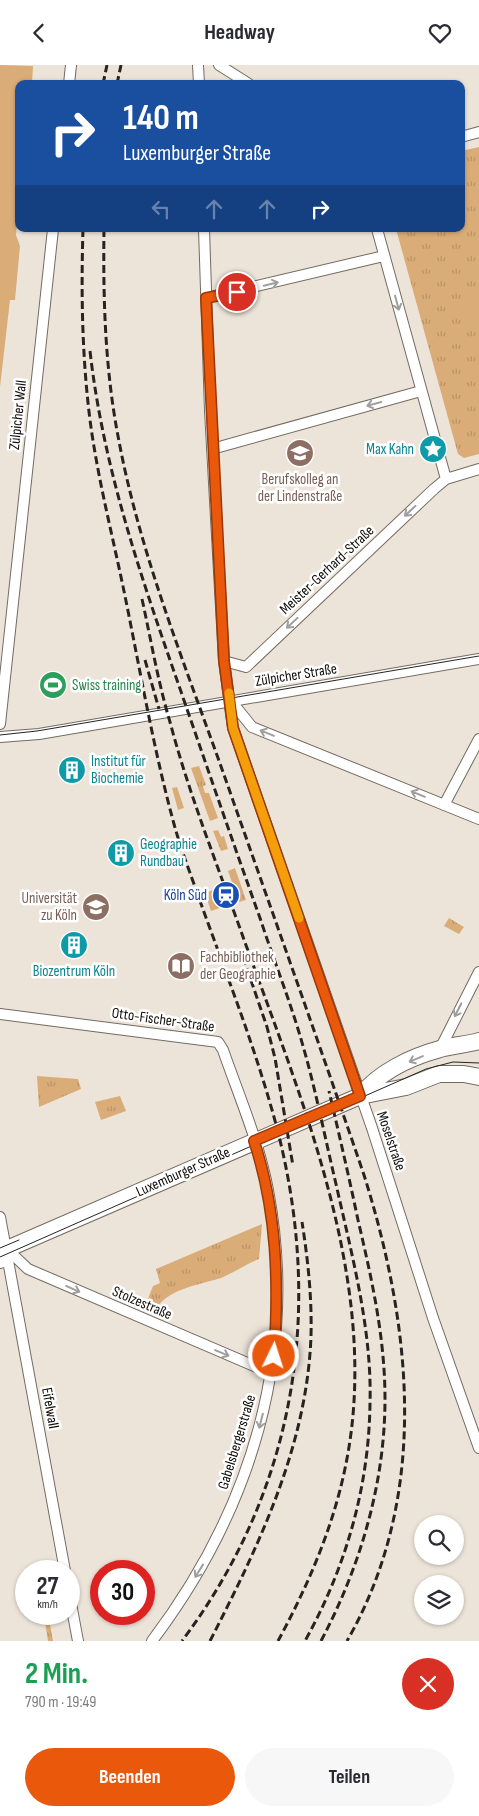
<!DOCTYPE html>
<html lang="de">
<head>
<meta charset="utf-8">
<style>
  body { margin:0; font-family:"Sofia Sans Condensed",sans-serif; background:#f7f7f7; color:#2b2b33; height:100vh; display:flex; flex-direction:column; font-size:19px; white-space:nowrap }
  * { box-sizing:border-box; margin:0 }
  p { font-size:16px; color:#7c7c81 }
  .icon { flex:none; width:28px; height:28px; fill:none; stroke:currentColor; stroke-width:2; stroke-linecap:round; stroke-linejoin:round }
  .map { position:relative; height:1576px; overflow:hidden }
  .panel { display:flex; flex-direction:column; background:#fff; flex:1 }
  .panel>* { flex:none }
  .banner { position:absolute; left:15px; top:15px; width:450px; height:152px; border-radius:10px; box-shadow:0 1px 4px #0004; background:#1a4fa0; color:#fff; overflow:hidden }
  .buttons { position:absolute; left:414px; top:1450px; display:grid; gap:10px }
  .buttons a { display:grid; place-items:center; width:50px; height:50px; border-radius:50%; background:#fff; box-shadow:0 1px 4px #0004; font-size:25px }
  .speed { position:absolute; left:15px; top:1495px; display:flex; gap:10px; font-size:25px; font-weight:700; text-align:center }
  .speed>* { display:grid; place-content:center; width:65px; height:65px; border-radius:50%; background:#fff; box-shadow:0 1px 4px #0004; line-height:1 }
  .speed small { font-size:12px; font-weight:400 }
  .speed .limit { border:8px solid #d22; background:#fff; color:#111 }
  .pin { position:absolute; display:grid; place-items:center; width:42px; height:42px; color:#fff; margin:-21px; border:2px solid #fff; border-radius:50%; box-shadow:0 1px 5px #0007 }
  .me { position:absolute; width:55px; margin:-28px; rotate:4deg; stroke-linejoin:round; filter:drop-shadow(0 0 4px #0008) }
  .turn { display:flex; align-items:center; gap:18px; height:105px; padding:0 25px; font-size:22px }
  .turn .icon { width:65px; height:65px; stroke-width:2.5 }
  .turn b { display:block; font-size:35px; line-height:42px }
  .lanes { display:flex; align-items:center; height:48px; padding:0 25px; background:#0003; justify-content:center; gap:25px; direction:ltr }
  .lanes .off { opacity:.35 }
  .round { display:grid; place-items:center; flex:none; width:52px; height:52px; border-radius:26px; background:#f7f7f7 }
  .summary { display:flex; align-items:center; justify-content:space-between; height:85px; padding:0 25px }
  h1 { font-size:30px; font-weight:700; line-height:38px; color:#1e9e55 }
  .button { display:flex; gap:10px; margin-top:auto; padding:10px 25px }
  .button a { flex:1; height:58px; border-radius:30px; background:#ea580c; color:#fff; font-size:20px; font-weight:700; line-height:58px; text-align:center }
  .button a+a { background:#f7f7f7; color:#2b2b33 }
  header { display:flex; justify-content:space-between; align-items:center; height:65px; padding:0 25px; background:#fff; font-size:22px; font-weight:700 }
  .map>svg:first-child { display:block }
  .grass { fill:url(#grass-tufts) }
  .pitch { fill:#daac77 }
  .lines { fill:none; stroke-linecap:round; stroke-linejoin:round }
  .street-casing { stroke:#736b62; stroke-width:12 }
  .primary-casing { stroke:#736b62; stroke-width:18 }
  .street { stroke:#fff; stroke-width:10 }
  .primary { stroke:#fff; stroke-width:16 }
  .tram { stroke:#272320; stroke-width:1 }
  .rail { stroke:#272320; stroke-width:3; stroke-dasharray:8 4; stroke-linecap:butt }
  .oneway { stroke:#9f9e9d }
  .route-casing { stroke:#983908; stroke-width:12 }
  .route { stroke:#ea580c; stroke-width:9 }
  .slow { stroke:#f59e0b; stroke-width:9 }
  .labels { text-anchor:middle; dominant-baseline:central; stroke-width:5; stroke-linejoin:round; paint-order:stroke }
  .street-label { font-size:15px; fill:#0f0c09; stroke:#fff }
  .culture-label { font-size:15px; fill:#0d838f; stroke:#fff; text-anchor:start }
  .education-label { font-size:15px; fill:#785e54; stroke:#fff }
  .leisure-label { font-size:15px; fill:#27864d; stroke:#fff; text-anchor:start }
  .transit-label { font-size:15px; fill:#164399; stroke:#fff; text-anchor:end }
</style>
</head>
<body>
<header><svg class="icon" aria-label="back" viewBox="0 0 24 24"><path d="M15 5l-7 7 7 7"/></svg>Headway<svg class="icon" aria-label="heart" viewBox="0 0 24 24"><path d="M12 20l-8-8c-3-5 5-10 8-4 3-6 11-1 8 4z"/></svg></header>
<div class="map">
<svg width="479" height="1576" viewBox="0 0 479 1576">
  <defs>
    <pattern id="grass-tufts" width="24" height="20" patternUnits="userSpaceOnUse" patternTransform="scale(1.25)"><rect width="24" height="20" fill="#daac77"/><path d="M3 7l-1-3M5 7V3M7 7l1-3M15 17l-1-3M17 17v-4M19 17l1-3" fill="none" stroke="#ba9366"/></pattern>
  </defs>
  <rect width="100%" height="100%" fill="#ede4d9"/>
  <!-- grass -->
  <path class="grass" d="M479,82v307l-15,4 -6,-4 -62,-225h65v-78z
    M199,701l7,19 -3,1 2,7h4l9,25 -8,3 -19,-53z
    M177,722l7,21 -6,2 -6,-22z
    M218,765l3,7 3,-1 4,13 -7,2 -8,-20z
    M235,803l11,32 -7,2 -11,-31z
    M213,825l7,18 -9,3 -6,-18z
    M449,853l15,9 -5,7 -15,-8z
    M37,1011l41,3 3,10 -42,18z
    M120,1031l6,15 -25,9 -6,-18z
    M262,1159l-3,35c-14,6 -24,13 -38,19 -22,7 -57,11 -67,35l-10,-4 9,-23 7,-3 -4,-14z
    M48,1549l5,27h-5l-4,-26z"/>
  <!-- pitch -->
  <path class="pitch" d="M0,0l33,1 -1,18h-13v122l-3,29 4,11 -5,54h-5l-10,87z
    M479,230v21l-17,4 -5,-19z"/>
  <g class="lines">
    <!-- street casing -->
    <g class="street-casing">
      <path id="street" d="M198,0l1,19
        M219,0l30,19
        M69,19l2,-19
        M461,72l18,-5
        M204,164l6,182 14,250 9,67 139,400 61,190 46,130
        M377,164l69,250
        M206,233l178,-42
        M212,384l209,-58
        M224,596l22,6 188,-178 12,-10 33,-10
        M231,636l21,26 227,92
        M0,659l53,-495
        M0,672l39,-3 440,-75
        M444,740l35,-66
        M0,949l218,28 5,8c16,46 36,92 45,140 31,165 -17,320 -116,451
        M440,984l39,-77
        M0,1152l65,354
        M7,1184l21,20 245,105
        M69,1528l9,48"/>
    </g>
    <!-- primary casing -->
    <g class="primary-casing">
      <path id="primary" d="M360,1031c19,-24 51,-39 80,-47 13,-4 26,-4 39,-8
        M0,1195l7,-11 353,-153 46,-9 33,-13h25l15,3"/>
    </g>
    <!-- street -->
    <use href="#street" class="street"/>
    <!-- primary -->
    <use href="#primary" class="primary"/>
    <!-- tram -->
    <path class="tram" d="M0,670l37,-4 442,-75
      M0,1183l19,-8
      M0,1192l426,-188 27,-7 26,1"/>
    <!-- rail -->
    <path class="rail" d="M103,19l4,-19
      M117,19l4,-19
      M83,164c-2,64 -1,127 7,191 8,61 24,121 36,181 15,74 28,150 48,223 7,26 17,51 26,77 24,67 50,133 70,202 56,189 32,378 -88,538
      M104,164c-1,69 1,139 14,207 21,115 66,226 105,336 47,134 95,268 141,403 48,153 66,321 -17,466
      M90,286c13,115 50,223 88,332 27,78 54,157 82,235 14,43 31,85 43,128 13,45 22,92 33,138 16,72 36,145 34,219 -1,84 -24,164 -65,238
      M142,534c9,41 16,83 28,123 19,72 47,142 72,212 57,160 135,340 107,513 -11,69 -38,133 -71,194
      M145,595l14,49
      M243,892l24,70 8,31 18,108
      M210,1576c49,-96 97,-195 101,-305 1,-38 -3,-76 -9,-114
      M321,1576c39,-74 64,-157 64,-242 0,-61 -13,-119 -27,-179 -9,-43 -19,-86 -29,-129"/>
  </g>
  <!-- one-way arrows -->
  <defs><path id="oneway-shaft" d="M-6 0H5M1.5-3L5.5 0L1.5 3" fill="none" stroke-width="1.6" stroke-linecap="round" stroke-linejoin="round" transform="scale(1.25)"/></defs>
  <g class="oneway">
    <use href="#oneway-shaft" transform="translate(271 219) rotate(-14)"/>
    <use href="#oneway-shaft" transform="translate(397 238) rotate(75)"/>
    <use href="#oneway-shaft" transform="translate(374 339) rotate(165)"/>
    <use href="#oneway-shaft" transform="translate(410 446) rotate(137)"/>
    <use href="#oneway-shaft" transform="translate(292 558) rotate(137)"/>
    <use href="#oneway-shaft" transform="translate(267 668) rotate(-158)"/>
    <use href="#oneway-shaft" transform="translate(418 729) rotate(-158)"/>
    <use href="#oneway-shaft" transform="translate(458 945) rotate(117)"/>
    <use href="#oneway-shaft" transform="translate(416 994) rotate(157)"/>
    <use href="#oneway-shaft" transform="translate(73 1224) rotate(24)"/>
    <use href="#oneway-shaft" transform="translate(222 1288) rotate(23)"/>
    <use href="#oneway-shaft" transform="translate(261 1356) rotate(104)"/>
    <use href="#oneway-shaft" transform="translate(199 1506) rotate(122)"/>
  </g>
  <g class="lines">
    <!-- route casing -->
    <g class="route-casing">
      <path id="route" d="M237,227l-31,6 18,363 9,67 127,368 -106,45c23,70 25,142 20,215"/>
    </g>
    <!-- route -->
    <use href="#route" class="route"/>
    <!-- slow -->
    <path class="slow" d="M229,628l4,35 66,190"/>
  </g>
  <!-- icons -->
  <defs>
    <g id="sight-disc" transform="scale(1.4375)"><circle r="9.5" fill="#0f9aa8" stroke="#fff"/><path d="M0-6L1.8-2.2L6-1.7L2.9 1.2L3.7 5.4L0 3.3L-3.7 5.4L-2.9 1.2L-6-1.7L-1.8-2.2Z" fill="#fff"/></g>
    <g id="school-disc" transform="scale(1.4375)"><circle r="9.5" fill="#8d6e63" stroke="#fff"/><path d="M0-5L7-2L0 1L-7-2ZM-4 1L0 2.5L4 1V4Q0 6-4 4Z" fill="#fff"/></g>
    <g id="stadium-disc" transform="scale(1.4375)"><circle r="9.5" fill="#2e9e5b" stroke="#fff"/><path d="M0-5a6.5 5 0 1 0 0 10a6.5 5 0 1 0 0-10ZM-3.5-1.8h7v3.6h-7Z" fill="#fff"/></g>
    <g id="building-disc" transform="scale(1.4375)"><circle r="9.5" fill="#0f9aa8" stroke="#fff"/><path d="M-4-6H4V6H1V3H-1V6H-4ZM-2.5-4.3h1.7v1.8h-1.7ZM.8-4.3h1.7v1.8H.8ZM-2.5-1h1.7V.8h-1.7ZM.8-1h1.7V.8H.8Z" fill="#fff"/></g>
    <g id="station-disc" transform="scale(1.4375)"><circle r="9.5" fill="#1a4fb4" stroke="#fff"/><path d="M-3-6H3Q5-6 5-4V2Q5 4 3 4L4.5 6H3L1.5 4h-3L-3 6H-4.5L-3 4Q-5 4-5 2V-4Q-5-6-3-6ZM-3.5-4v3h7v-3ZM-3.5 1v1.5H-2V1ZM2 1v1.5H3.5V1Z" fill="#fff"/></g>
    <g id="university-disc" transform="scale(1.4375)"><circle r="9.5" fill="#8d6e63" stroke="#fff"/><path d="M0-5L7-2L0 1L-7-2ZM-4 1L0 2.5L4 1V4Q0 6-4 4Z" fill="#fff"/></g>
    <g id="library-disc" transform="scale(1.4375)"><circle r="9.5" fill="#8d6e63" stroke="#fff"/><path d="M-6-4Q-3-5.5-.7-3.5V5Q-3 3-6 4ZM6-4Q3-5.5 .7-3.5V5Q3 3 6 4Z" fill="#fff"/></g>
  </defs>
  <g fill-rule="evenodd">
    <use href="#sight-disc" x="433" y="384"/>
    <use href="#school-disc" x="300" y="388"/>
    <use href="#stadium-disc" x="53" y="620"/>
    <use href="#building-disc" x="72" y="705"/>
    <use href="#building-disc" x="121" y="788"/>
    <use href="#station-disc" x="226" y="830"/>
    <use href="#university-disc" x="96" y="842"/>
    <use href="#building-disc" x="74" y="880"/>
    <use href="#library-disc" x="181" y="901"/>
  </g>
  <g class="labels">
    <!-- street labels -->
    <g class="street-label">
      <text transform="translate(18 350) rotate(-84)">Zülpicher Wall</text>
      <text transform="translate(327 505) rotate(-43)">Meister-Gerhard-Straße</text>
      <text transform="translate(296 610) rotate(-9)">Zülpicher Straße</text>
      <text transform="translate(163 955) rotate(8)">Otto-Fischer-Straße</text>
      <text transform="translate(391 1076) rotate(71)">Moselstraße</text>
      <text transform="translate(183 1107) rotate(-24)">Luxemburger Straße</text>
      <text transform="translate(142 1238) rotate(23)">Stolzestraße</text>
      <text transform="translate(50 1343) rotate(80)">Eifelwall</text>
      <text transform="translate(237 1377) rotate(-73)">Gabelsbergerstraße</text>
    </g>
    <!-- culture labels -->
    <g class="culture-label">
      <text x="414" y="384" text-anchor="end">Max Kahn</text>
      <text x="91" y="696">Institut für<tspan x="91" dy="17">Biochemie</tspan></text>
      <text x="140" y="779">Geographie<tspan x="140" dy="17">Rundbau</tspan></text>
      <text x="74" y="906" text-anchor="middle">Biozentrum Köln</text>
    </g>
    <!-- education labels -->
    <g class="education-label">
      <text x="300" y="414">Berufskolleg an<tspan x="300" dy="17">der Lindenstraße</tspan></text>
      <text x="77" y="833" text-anchor="end">Universität<tspan x="77" dy="17">zu Köln</tspan></text>
      <text x="200" y="892" text-anchor="start">Fachbibliothek<tspan x="200" dy="17">der Geographie</tspan></text>
    </g>
    <!-- leisure labels -->
    <g class="leisure-label">
      <text x="72" y="620">Swiss training</text>
    </g>
    <!-- transit labels -->
    <g class="transit-label">
      <text x="207" y="830">Köln Süd</text>
    </g>
  </g>
</svg>
<div class="buttons">
<a><svg class="icon" aria-label="search" viewBox="0 0 24 24"><circle cx="10" cy="10" r="6"/><path d="M15 15l6 6"/></svg></a>
<a><svg class="icon" aria-label="layers" viewBox="0 0 24 24"><path d="M12 4l9 5-9 5-9-5zM3 14l9 5 9-5"/></svg></a>
</div>
<div class="speed"><div>27<small>km/h</small></div><div class="limit">30</div></div>
<div class="pin" style="left:237px;top:227px;background:#d93025"><svg class="icon" aria-label="arrive" viewBox="0 0 24 24"><path d="M6 21V4h12l-3 4 3 4H6"/></svg></div>
<svg class="me" style="left:274px;top:1291px" viewBox="-20 -20 40 40"><circle r="17" fill="#ea580c" stroke="#fff" stroke-width="3"/><path d="M0-11L8 9 0 5-8 9z" fill="#fff"/></svg>
<div class="banner">
<div class="turn"><svg class="icon" aria-label="right" viewBox="0 0 24 24"><path d="M7 20v-9h11M14 6l5 5-5 5"/></svg><div><b>140 m</b>Luxemburger Straße</div></div>
<div class="lanes"><svg class="icon off" aria-label="left" viewBox="0 0 24 24"><path d="M17 20v-9H6M10 6l-5 5 5 5"/></svg><svg class="icon off" aria-label="ahead" viewBox="0 0 24 24"><path d="M12 20V5M6 11l6-6 6 6"/></svg><svg class="icon off" aria-label="ahead" viewBox="0 0 24 24"><path d="M12 20V5M6 11l6-6 6 6"/></svg><svg class="icon" aria-label="right" viewBox="0 0 24 24"><path d="M7 20v-9h11M14 6l5 5-5 5"/></svg></div>
</div>
</div>
<section class="panel">
<div class="summary"><div><h1>2 Min.</h1><p>790 m · 19:49</p></div><a class="round" style="background:#d93025;color:#fff"><svg class="icon" aria-label="close" viewBox="0 0 24 24"><path d="M6 6l12 12M18 6L6 18"/></svg></a></div>
<div class="button"><a>Beenden</a><a>Teilen</a></div>
</section>
</body>
</html>
